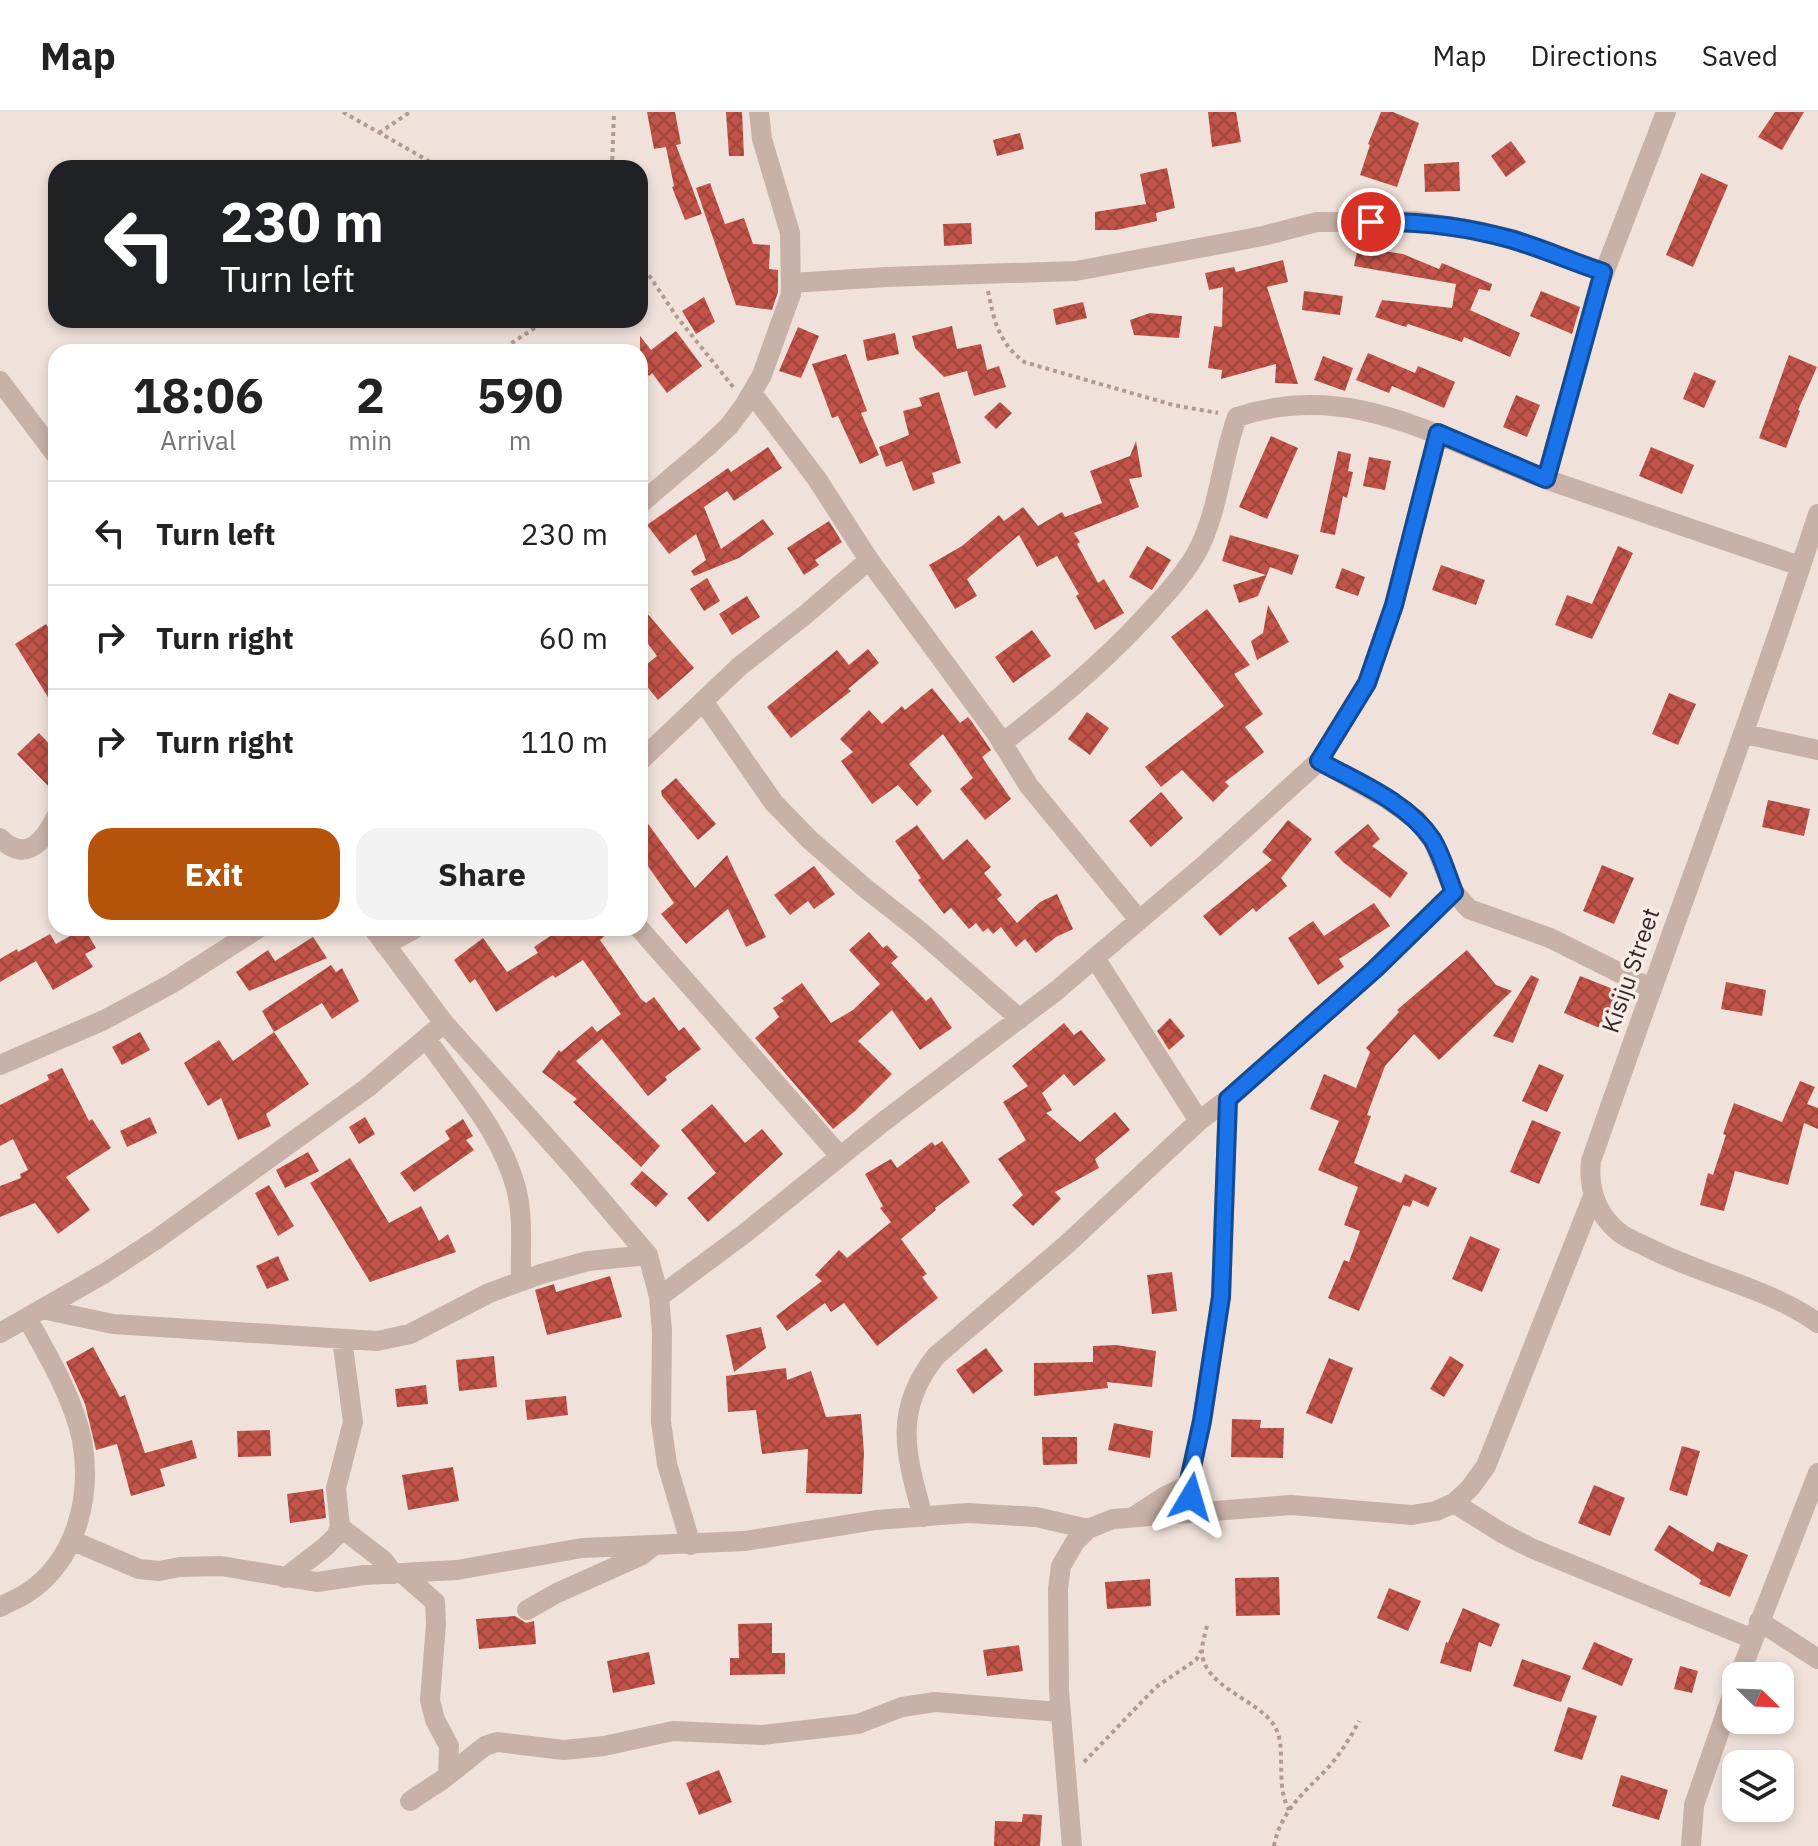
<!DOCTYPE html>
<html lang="en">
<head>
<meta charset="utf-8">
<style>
  body { margin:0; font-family:"IBM Plex Sans",sans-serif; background:#f2f2f2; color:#222; height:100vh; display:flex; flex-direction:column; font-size:30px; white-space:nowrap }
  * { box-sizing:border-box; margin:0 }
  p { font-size:26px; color:#767676 }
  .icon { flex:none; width:44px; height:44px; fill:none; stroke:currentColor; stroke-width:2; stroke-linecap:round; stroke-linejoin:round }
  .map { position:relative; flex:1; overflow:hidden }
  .drawer { position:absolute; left:48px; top:232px; width:600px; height:592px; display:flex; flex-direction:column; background:#fff; border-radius:24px; box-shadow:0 4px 12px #0003 }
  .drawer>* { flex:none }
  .top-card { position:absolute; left:48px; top:48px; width:600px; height:168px; border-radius:24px; box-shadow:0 4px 12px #0003; background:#202124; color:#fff; overflow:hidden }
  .needle { width:52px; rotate:113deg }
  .controls { position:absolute; left:1722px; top:1550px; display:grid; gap:16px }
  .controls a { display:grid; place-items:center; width:72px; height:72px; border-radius:16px; background:#fff; box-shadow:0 4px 12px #0003; font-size:40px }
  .pin { position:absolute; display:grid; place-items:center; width:68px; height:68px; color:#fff; margin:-34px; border:4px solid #fff; border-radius:50%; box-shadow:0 2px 8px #0007 }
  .me { position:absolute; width:88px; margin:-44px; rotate:7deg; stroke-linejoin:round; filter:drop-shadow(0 0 6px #0008) }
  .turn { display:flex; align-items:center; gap:28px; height:168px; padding:0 40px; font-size:36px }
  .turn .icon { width:104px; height:104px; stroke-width:2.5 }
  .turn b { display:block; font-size:56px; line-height:68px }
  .eta { display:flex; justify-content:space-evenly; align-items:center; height:136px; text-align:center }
  .eta b { font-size:48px; font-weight:700; line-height:56px }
  .cta { display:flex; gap:16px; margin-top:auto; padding:16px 40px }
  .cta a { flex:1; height:92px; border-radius:24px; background:#b45309; color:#fff; font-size:32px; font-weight:700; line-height:92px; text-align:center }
  .cta a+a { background:#f2f2f2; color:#222 }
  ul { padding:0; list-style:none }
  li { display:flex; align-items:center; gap:24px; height:104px; padding:0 40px; border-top:2px solid #e0e0e0 }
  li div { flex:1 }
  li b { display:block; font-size:30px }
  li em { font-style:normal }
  header { display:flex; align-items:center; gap:48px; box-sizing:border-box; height:112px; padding:0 40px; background:#fff; border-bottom:2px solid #e0e0e0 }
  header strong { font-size:38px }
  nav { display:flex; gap:44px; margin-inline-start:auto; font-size:28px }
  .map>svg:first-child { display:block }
  .building { fill:url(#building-cross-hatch) }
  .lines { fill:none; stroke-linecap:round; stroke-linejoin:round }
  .path { stroke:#b39a91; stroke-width:4; stroke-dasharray:4 4; stroke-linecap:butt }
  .minor { stroke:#c8b1a6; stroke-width:20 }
  .route-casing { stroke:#114b97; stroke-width:20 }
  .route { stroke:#1a73e8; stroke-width:14 }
  .labels { text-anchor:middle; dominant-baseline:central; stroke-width:7; stroke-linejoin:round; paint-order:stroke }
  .street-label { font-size:24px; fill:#342927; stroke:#f8ede6 }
</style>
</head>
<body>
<header>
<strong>Map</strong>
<nav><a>Map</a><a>Directions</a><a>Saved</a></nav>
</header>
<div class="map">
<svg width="1818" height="1734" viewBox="0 0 1818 1734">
  <defs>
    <pattern id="building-cross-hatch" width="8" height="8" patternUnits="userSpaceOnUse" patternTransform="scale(2)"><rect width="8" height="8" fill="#c15348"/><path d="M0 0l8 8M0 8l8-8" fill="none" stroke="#9e453c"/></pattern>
  </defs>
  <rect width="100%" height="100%" fill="#f0e2da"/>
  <!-- building -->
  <path class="building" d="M647,0h28l6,32 -5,1 26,69 -17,6 -13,-33 2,-1 -8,-39 -12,2z
    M726,0h16l2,44h-15z
    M1208,0h28l5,30 -29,5z
    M1381,0h12l26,11 -22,64 -37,-12 10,-30 -2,-1z
    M1775,0h29l-22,38 -24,-13z
    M1020,21l4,16 -27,7 -4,-16z
    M1511,29l15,21 -20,15 -15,-21z
    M1459,50l1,29 -35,1 -1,-28z
    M1167,56l8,40 -19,5 1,8 -40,9h-22v-18l51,-8 -6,-30z
    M1701,61l27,12 -35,82 -27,-12z
    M710,71l15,41 19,-6 9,26 17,1 -1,24 9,1v22l-6,18 -36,-5 -40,-117z
    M971,111l1,21 -28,2 -1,-22z
    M1358,135l45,7 36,15 3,-6 50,21 -2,7 -11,-2 -9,21 50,23 -10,24 -46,-20 -2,5 -54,-18 -2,3 -31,-10 7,-17 70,8 4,-24 -102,-18z
    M1283,148l5,22 -21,5 31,97 -23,-1 1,-19 -55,15 1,-9 -14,-2 6,-42 8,1 1,-40 -14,3 -4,-17 29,-6 2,5z
    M1304,179l39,5 -3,19 -38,-5z
    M1541,179l39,16 -8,27 -42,-18z
    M704,185l11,25 -19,12 -14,-23z
    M1083,190l4,16 -31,7 -3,-16z
    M1150,201l32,3 -3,22 -45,-3 -4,-15z
    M952,214l5,23 24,-5 6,26 12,-4 7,21 -32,9 -7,-25 -23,6 -29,-29 -3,-12z
    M798,215l21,9 -18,42 -22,-7z
    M676,219l26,35 -35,27 -15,-20 -3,3 -9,-12v-28l11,14z
    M895,221l4,21 -32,7 -4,-21z
    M1368,241l47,20 3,-7 37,16 -11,26 -52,-22 -3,7 -33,-13z
    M846,242l21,57 -6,2 18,42 -19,9 -22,-48 -6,2 -20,-54z
    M1789,243l28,12 -19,43 2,1 -14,37 -27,-10z
    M1323,244l30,12 -8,23 -31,-11z
    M1694,260l22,9 -12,27 -21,-9z
    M939,280l22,71 -29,10 3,10 -22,8 -11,-30 -16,6 -7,-20 30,-12 -6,-24 19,-5 -3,-8z
    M1516,283l24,10 -13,32 -24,-10z
    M1000,290l12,11 -16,16 -12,-12z
    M1271,324l27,12 -31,71 -28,-12z
    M1136,329l6,36 -13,2 10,28 -65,26 6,9 -3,2 21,39 6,-4 20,34 -29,17 -19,-34 3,-2 -22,-38 -20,11 -18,-32 -52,44 10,17 -22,13 -26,-44 33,-19 37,-31 5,6 19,-14 15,19 24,-14 3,5 37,-14 -12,-32 40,-15z
    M768,335l14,21 -48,33 -7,-10 -23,16 17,42 42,-30 11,15 -35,24 -45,18 -3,-5 15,-11 -10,-26 -27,20 -22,-29 81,-57 3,4z
    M1651,335l43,18 -12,29 -43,-18z
    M1338,339l13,3 -3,17 5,1 -6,26 -4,-2 -8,39 -15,-3z
    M1369,345l22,4 -6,29 -22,-4z
    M829,409l13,21 -27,18 4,5 -15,10 -17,-27z
    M1230,423l69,20 -7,20 -22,-8 -12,29 -19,7 -6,-18 33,-10 -44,-14z
    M1147,434l24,14 -19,30 -23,-13z
    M1618,434l15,7 -41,86 -37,-14 12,-30 25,9z
    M1441,453l44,15 -9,25 -44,-15z
    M1342,456l23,9 -7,19 -23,-8z
    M707,466l13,23 -16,10 -14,-22z
    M747,484l13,21 -28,18 -13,-21z
    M640,493l54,63 -36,32 -18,-22v-8l17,-14 -17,-23z
    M1268,493l21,37 -32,18 -6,-19 12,-8z
    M1207,497l43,56 -16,9 29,40 -18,13 19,25 -39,30 4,4 -16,16 -31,-32 -21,17 -16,-20 79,-61 -53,-69z
    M46,512l10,16v70l-41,-66z
    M1032,518l19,26 -38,27 -18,-26z
    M868,537l11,14 -31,26 3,2 -60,47 -24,-31 70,-57 12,15z
    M932,576l28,35 8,-6 4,5 19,28 -9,7 29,42 -26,21 -25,-31 13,-11 -30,-44 -34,30 23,27 -15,15 -19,-21 -26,19 -31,-43 12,-9 -13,-13 29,-29 13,14 20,-18 3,4z
    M1669,581l27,11 -18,41 -26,-11z
    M1087,600l22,16 -19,27 -22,-16z
    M39,621l17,18v43l-39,-40z
    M676,666l40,46 -18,16 -36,-44 -1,-5z
    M1161,680l22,26 -32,29 -22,-26z
    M1768,688l42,9 -6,27 -42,-9z
    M640,701l55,75 32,-33 39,82 -20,10 -18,-38 -42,35 -25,-30 13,-11 -34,-48z
    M1288,708l24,19 -31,39 6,8 -31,26 -3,-4 -33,28 -17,-20 69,-56 -10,-8z
    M1368,712l12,15 -8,7 36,27 -18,25 -47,-36 -9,-10z
    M917,713l26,35 24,-21 24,28 -7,6 18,22 -5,4 20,24 23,-21 17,-8 16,35 -17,8 -20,16 -11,-14 -9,8 -15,-20 -8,7 -5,-6 -5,4 -7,-9 -7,6 -18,-21 -7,6 -26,-34 3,-2 -26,-37z
    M1602,753l32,13 -20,46 -31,-13z
    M814,754l21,28 -21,15 -6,-8 -18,14 -16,-20z
    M1374,791l16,23 -51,33 5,8 -26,18 -30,-47 25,-17 11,15z
    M84,816l12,20 -11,6 8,13 -40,23 -17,-29 -36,21v-23l17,-10 1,3 32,-18 6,10z
    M562,816h52l-14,12 41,59 5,4 8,-6 25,34 5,-4 17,22 -36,28 2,3 -19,16 -46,-57 -26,22 84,85 -19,21 -68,-65 4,-3 -35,-27 17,-22 2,2 31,-26 5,6 24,-18 -38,-54 -28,18 -2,-3 -57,37 -21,-33 -5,4 -16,-23 29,-22 24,34 31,-19 -4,-6z
    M869,820l14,16 4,-3 11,12 -7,6 35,38 5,-4 21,31 -32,22 -28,-40 -34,31 34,33 -37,37 -22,18 -78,-91 24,-21 -6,-9 11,-7 -3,-3 21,-15 29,40 22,-13 27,-26 -31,-34z
    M313,825l14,21 -78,33 -13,-19 32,-22 7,11z
    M1467,838l29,35 16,6 -73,69 -25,-26 -29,32 -18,49 4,1 -17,47 47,20 4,-9 32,14 -9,19 -15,-7 -3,7 -7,-2 -44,106 -31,-13 16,-38 5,2 11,-31 -16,-6 14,-38 -40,-17 21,-49 -29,-12 14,-35 32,14 14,-36 -4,-4 33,-36 -2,-2z
    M331,853l5,7 6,-4 17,33 -27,18 -10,-16 -48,29 -12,-21z
    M1531,863l8,4 -26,64 -20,-7z
    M1580,864l38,15 -16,38 -38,-16z
    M1726,870l40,8 -4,26 -41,-7z
    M1170,906l15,18 -16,14 -12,-19z
    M1064,911l10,12 7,-5 25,30 -32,26 -10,-12 -22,19 10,17 -6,3 34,29 35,-30 15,18 -35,29 4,9 -44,24 6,7 -28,27 -21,-21 11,-10 -25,-36 28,-19 -23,-38 25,-16 -16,-20z
    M140,920l10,18 -28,15 -10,-18z
    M274,920l35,52 -43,30 5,12 -33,14 -17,-42 -13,8 -24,-43 35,-23 14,21z
    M1539,952l25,11 -17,37 -25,-11z
    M62,956l27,53 3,-2 19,29 -45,29 24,33 -32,24 -23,-31 -35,14v-31l21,-8 -1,-4 8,-4 -15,-31 -13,7v-41l49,-25 -2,-5z
    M1800,969l15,6 -8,17 11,4v21l-14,-6 -16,62 -53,-14 -11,40 -24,-6 8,-32 5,2 13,-40 -3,-1 11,-31 48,19z
    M712,992l33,39 17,-14 21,25 -75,68 -21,-24 29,-25 -35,-43z
    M150,1005l7,16 -30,14 -7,-16z
    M365,1005l10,17 -16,10 -10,-17z
    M463,1007l10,17 -7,4 8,10 -60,42 -14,-19 50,-34 -5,-8z
    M1532,1008l29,12 -22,52 -29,-12z
    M942,1029l28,41 -35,26 1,2 -35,29 26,35 -5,3 16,21 -61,48 -33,-43 -13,9 -6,-9 -38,28 -11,-15 46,-35 -7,-6 24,-25 8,8 44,-36 -11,-14 3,-2 -18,-32 26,-15 6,9 35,-26 3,4z
    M308,1040l11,19 -34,17 -9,-18z
    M350,1046l39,65 32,-17 18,35 9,-7 8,18 -86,30 -60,-99z
    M642,1059l26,23 -12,13 -26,-23z
    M269,1073l25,41 -16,10 -23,-43z
    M1470,1124l30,13 -18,43 -30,-13z
    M278,1144l11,24 -22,9 -11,-23z
    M1172,1160l5,39 -25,3 -5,-39z
    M610,1164l12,41 -75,18 -12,-45 19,-6 2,8z
    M761,1215l5,21 -32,24 -8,-37z
    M1116,1233l40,6 -4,36 -45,-5 1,6 -74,8v-33l59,-1v-16z
    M93,1235l27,50 5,-2 20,58 47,-13 5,18 -37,11 5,17 -34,10 -14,-52 -21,6 -11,-46 -19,-42z
    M986,1236l17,23 -30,23 -17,-24z
    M494,1244l3,31 -38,4 -3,-31z
    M1450,1244l14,9 -20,32 -14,-8z
    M1329,1246l24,10 -21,56 -26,-11z
    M786,1256l1,12 24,-9 15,46 35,-3 3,39 -2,41 -56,-1 2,-44 -46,5 -6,-44 -28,2 -2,-36z
    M426,1273l2,19 -31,3 -2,-18z
    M566,1284l2,19 -41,5 -2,-20z
    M1232,1307l29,1 -1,8h24l-1,30 -52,-1z
    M1114,1311l39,8 -3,27 -42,-8z
    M270,1318l1,26 -33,1 -1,-26z
    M1042,1325h35v27l-34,1z
    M1682,1334l18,5 -13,45 -18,-6z
    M453,1355l6,34 -51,9 -6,-35z
    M1594,1373l31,13 -15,38 -32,-13z
    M323,1377l3,29 -36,5 -3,-29z
    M1669,1413l44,27 4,-10 31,13 -18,42 -31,-13 2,-4 -47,-30z
    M1279,1465l1,38 -44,1 -1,-38z
    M1150,1467l1,27 -44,3 -2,-27z
    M1389,1476l32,13 -13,30 -31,-13z
    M1463,1496l37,16 -9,23 -12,-5 -8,30 -31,-9 6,-21 2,1z
    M515,1504l11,7 8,-2 2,23 -57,5 -3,-30z
    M772,1511v30h13v21l-55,1v-17h9l-1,-34z
    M1594,1530l39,17 -11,27 -40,-17z
    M1019,1533l4,26 -36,5 -4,-26z
    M649,1540l6,32 -42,9 -6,-32z
    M1522,1547l49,17 -10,26 -48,-16z
    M1680,1554l18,5 -6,22 -18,-4z
    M1568,1595l29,9 -15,44 -28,-9z
    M719,1658l13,32 -33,13 -13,-32z
    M1621,1663l47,15 -9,30 -47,-14z
    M1023,1702l19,1 -2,31h-46l1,-25 27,1z"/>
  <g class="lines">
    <!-- path -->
    <path class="path" d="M343,0l98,56
      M379,21l31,-21
      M612,56l2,-56
      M640,150l37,55 57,71
      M988,179c6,30 11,52 36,71l149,43 45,8
      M498,240l49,-32
      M1207,1514c-2,8 -5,17 -5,25 0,35 55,48 72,74 14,22 0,57 15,85
      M1084,1650l72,-75 40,-27 5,-9
      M1274,1734c6,-32 27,-51 49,-73 15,-15 26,-33 36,-52"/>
    <!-- minor -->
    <path class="minor" d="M791,171l95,-6 190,-6 187,-35 54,-14h32l65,-1 53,8 45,10 91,33
      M0,269l56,74
      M752,281l65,86 52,81 127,173 33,53 110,134
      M1546,367l53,-193 67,-174
      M640,392l67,-57 22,-21 15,-20 18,-31 29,-81 -1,-61 -28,-94 -3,-27
      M1818,402c-71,218 -152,431 -227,647 -3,28 6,54 29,72 8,6 19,10 27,14 55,29 120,40 171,76
      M703,589l71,102 36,37 55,48 56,44 99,87
      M1745,622l73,16
      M1002,631c56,-42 108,-86 154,-138 15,-16 31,-35 41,-53 22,-41 24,-91 40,-135 118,-39 208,26 314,64 83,29 166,57 249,85
      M640,649l100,-95 65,-51 64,-55
      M1319,649l68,38 30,21 16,21 21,51 15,17 81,29 102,51
      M0,726c26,26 44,3 56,-21
      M373,816l71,95 130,145 74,87 11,42 3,34 -1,91 6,42 24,81
      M639,816l201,228
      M385,833l31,-17
      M1095,846l104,163
      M426,926c33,49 74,91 90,150 8,30 4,62 5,93
      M0,953l104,-45 67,-36 88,-56
      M659,1185l85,-63 139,-112 173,-131 154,-131 109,-99 48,-78 27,-78 44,-172
      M42,1197l71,15 264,17 33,-7 79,-41 52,-19 47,-13 60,-6
      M0,1221l105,-60 52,-34 210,-151 77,-65
      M1454,1391l48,30 29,15 222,91
      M1199,1401l-8,-16 -3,-12 14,-64 19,-124 7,-198
      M923,1405c-17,-62 -31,-106 13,-161l130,-111 133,-124 29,-22 147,-130 79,-77
      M1133,1405l29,-19 26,-13
      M340,1415l43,33 11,14
      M73,1429l66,28 20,2 21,-4 41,-1 96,16 47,-7 93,-5 125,-22 163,-7 131,-21 92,-7 68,4 52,12
      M402,1461l33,29 1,22 -6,76 5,20 14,26 -1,29
      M285,1466l40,-31 11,-11 4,-9 -4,-39 17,-66 -11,-83
      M0,1495c9,-5 19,-9 27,-14 50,-33 65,-97 55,-153 -9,-43 -34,-84 -55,-122
      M527,1498l30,-17 85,-38 11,-9
      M1759,1509l59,38
      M1739,1564l79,-203
      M410,1689l32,-21 43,-34 12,-4 67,8 40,-4 69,-15 89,4 96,-11 44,-17 33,-5 125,10
      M1072,1734l-13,-156 -1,-101 3,-23 14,-24 13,-13 25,-10 178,-14 121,10 24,-4 18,-8 16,-15 16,-22 107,-270
      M1691,1734l3,-41 42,-121"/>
  </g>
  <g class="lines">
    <!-- route casing -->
    <g class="route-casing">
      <path id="route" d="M1191,1385l-3,-12 14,-64 19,-124 7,-198 147,-130 79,-77c-7,-17 -12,-37 -22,-53 -25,-37 -75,-57 -113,-78l48,-78 27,-78 44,-172 108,46 57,-207c-31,-10 -61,-24 -93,-33 -46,-13 -92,-18 -139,-17"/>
    </g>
    <!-- route -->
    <use href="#route" class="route"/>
  </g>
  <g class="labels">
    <!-- street labels -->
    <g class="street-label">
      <text transform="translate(1630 858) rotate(-71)">Kisiju Street</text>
    </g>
  </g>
</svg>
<div class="controls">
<a><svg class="needle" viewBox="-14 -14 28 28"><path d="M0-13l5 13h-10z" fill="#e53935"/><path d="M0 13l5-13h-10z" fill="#767676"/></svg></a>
<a><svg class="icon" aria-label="layers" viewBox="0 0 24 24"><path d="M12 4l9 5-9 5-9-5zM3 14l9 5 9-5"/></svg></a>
</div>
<div class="pin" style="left:1371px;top:110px;background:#d93025"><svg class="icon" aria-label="arrive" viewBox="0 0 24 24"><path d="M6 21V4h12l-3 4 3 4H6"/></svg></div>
<svg class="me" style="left:1191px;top:1385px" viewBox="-20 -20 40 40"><path d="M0-17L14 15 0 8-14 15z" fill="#1a73e8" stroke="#fff" stroke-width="4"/></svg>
<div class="top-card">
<div class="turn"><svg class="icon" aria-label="left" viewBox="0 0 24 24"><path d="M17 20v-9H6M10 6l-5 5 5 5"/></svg><div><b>230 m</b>Turn left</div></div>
</div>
<section class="drawer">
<div class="eta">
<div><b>18:06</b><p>Arrival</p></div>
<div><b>2</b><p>min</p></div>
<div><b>590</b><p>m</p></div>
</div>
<ul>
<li><svg class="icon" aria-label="left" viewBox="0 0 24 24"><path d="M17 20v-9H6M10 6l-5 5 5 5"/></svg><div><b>Turn left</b></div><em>230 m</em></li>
<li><svg class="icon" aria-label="right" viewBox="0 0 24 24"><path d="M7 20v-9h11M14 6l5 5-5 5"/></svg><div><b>Turn right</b></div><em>60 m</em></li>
<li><svg class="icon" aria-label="right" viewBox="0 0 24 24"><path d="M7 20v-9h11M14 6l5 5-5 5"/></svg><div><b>Turn right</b></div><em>110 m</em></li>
</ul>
<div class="cta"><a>Exit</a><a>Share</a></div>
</section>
</div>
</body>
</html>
